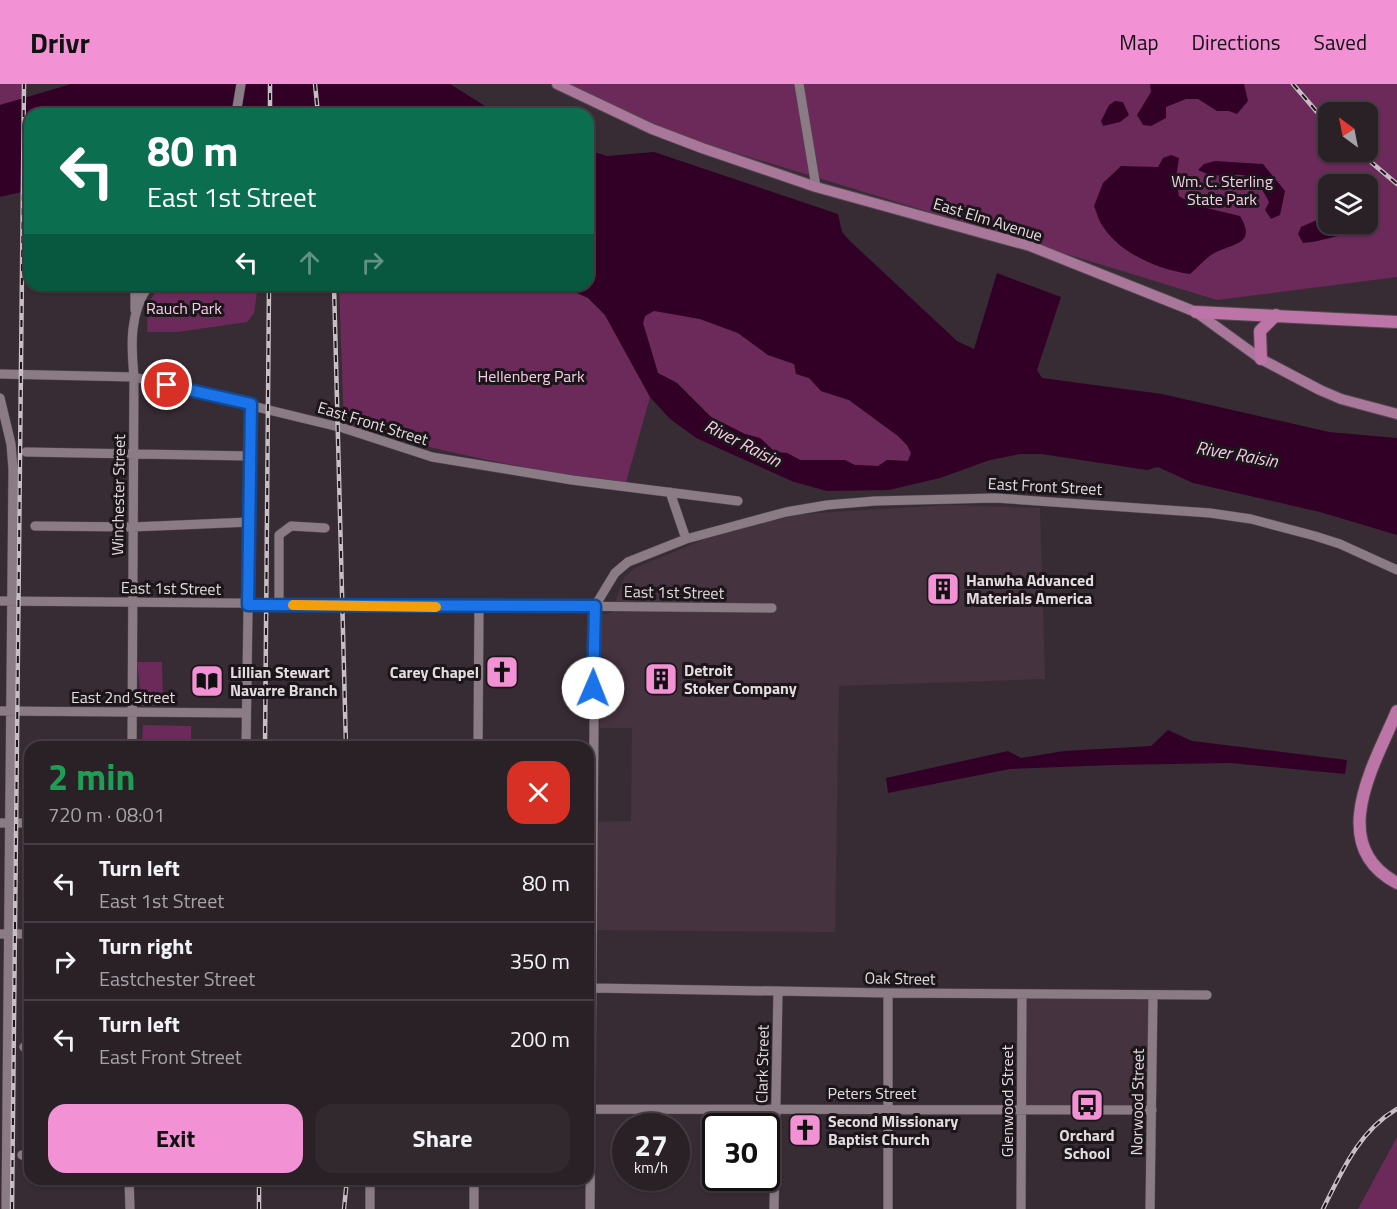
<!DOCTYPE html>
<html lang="en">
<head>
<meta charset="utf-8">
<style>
  body { margin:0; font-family:"Titillium Web",sans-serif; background:#32292f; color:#f1f3f6; height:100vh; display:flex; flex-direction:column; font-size:22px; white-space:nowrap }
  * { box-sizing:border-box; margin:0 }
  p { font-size:20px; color:#a5a3a7 }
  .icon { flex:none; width:33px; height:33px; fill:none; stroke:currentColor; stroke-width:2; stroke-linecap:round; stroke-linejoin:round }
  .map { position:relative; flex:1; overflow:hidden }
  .sheet { position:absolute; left:24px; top:657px; width:570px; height:444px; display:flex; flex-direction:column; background:#2a2127; border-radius:18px; box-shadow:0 2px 4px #0004,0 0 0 2px #463e44 }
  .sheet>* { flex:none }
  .guide { position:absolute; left:24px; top:24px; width:570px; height:183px; border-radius:18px; box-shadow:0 2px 4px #0004,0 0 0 2px #463e44; background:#0b6e4f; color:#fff; overflow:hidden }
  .needle { width:39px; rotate:328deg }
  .fabs { position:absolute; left:1318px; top:18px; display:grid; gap:12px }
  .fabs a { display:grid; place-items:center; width:60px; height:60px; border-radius:12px; background:#2a2127; box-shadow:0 2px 4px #0004,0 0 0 2px #463e44; font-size:30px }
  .speed { position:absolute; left:612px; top:1029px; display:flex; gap:12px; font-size:30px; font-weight:700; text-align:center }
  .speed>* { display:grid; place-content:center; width:78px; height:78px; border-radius:50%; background:#2a2127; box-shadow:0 2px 4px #0004,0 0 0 2px #463e44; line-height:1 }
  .speed small { font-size:15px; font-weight:400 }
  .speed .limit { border:3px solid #111; border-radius:9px; background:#fff; color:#111 }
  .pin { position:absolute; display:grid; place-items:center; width:51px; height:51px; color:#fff; margin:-26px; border:3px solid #fff; border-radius:50%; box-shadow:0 2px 6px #0007 }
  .me { position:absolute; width:66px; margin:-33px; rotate:1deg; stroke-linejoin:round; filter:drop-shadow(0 0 4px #0008) }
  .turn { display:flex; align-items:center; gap:21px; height:126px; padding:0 24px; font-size:27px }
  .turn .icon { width:78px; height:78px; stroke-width:2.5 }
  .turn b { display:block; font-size:42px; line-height:51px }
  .lanes { display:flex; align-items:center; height:57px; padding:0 24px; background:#0003; justify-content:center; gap:30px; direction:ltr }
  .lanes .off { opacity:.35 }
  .round { display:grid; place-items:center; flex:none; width:63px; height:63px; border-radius:18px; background:#32292f }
  .summary { display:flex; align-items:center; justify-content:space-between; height:102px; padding:0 24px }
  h1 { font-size:36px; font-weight:700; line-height:45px; color:#1e9e55 }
  .button { display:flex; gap:12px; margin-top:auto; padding:12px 24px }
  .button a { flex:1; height:69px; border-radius:18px; background:#f391d5; color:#111; font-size:24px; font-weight:700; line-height:69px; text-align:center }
  .button a+a { background:#32292f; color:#f1f3f6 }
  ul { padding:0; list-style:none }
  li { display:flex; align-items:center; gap:18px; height:78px; padding:0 24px; border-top:2px solid #463e44 }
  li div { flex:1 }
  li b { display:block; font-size:22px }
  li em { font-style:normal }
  header { display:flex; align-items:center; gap:36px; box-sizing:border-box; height:84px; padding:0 30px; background:#f391d5; color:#111 }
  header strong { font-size:28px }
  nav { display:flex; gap:33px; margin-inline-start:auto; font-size:21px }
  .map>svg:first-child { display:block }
  .built { fill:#45333f }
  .green { fill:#6c2a5b; fill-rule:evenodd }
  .water { fill:#320027; fill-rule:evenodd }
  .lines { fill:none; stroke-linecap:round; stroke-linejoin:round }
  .minor-casing { stroke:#52484f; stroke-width:10 }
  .major-casing { stroke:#52484f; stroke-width:12 }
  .highway-casing { stroke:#52484f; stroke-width:14 }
  .minor { stroke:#8a7b85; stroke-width:9 }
  .major { stroke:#a97799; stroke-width:10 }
  .highway { stroke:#bd75a7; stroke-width:12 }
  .rail-casing { stroke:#c7bec4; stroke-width:4.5 }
  .rail { stroke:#1c161a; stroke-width:2; stroke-dasharray:7; stroke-linecap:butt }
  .route-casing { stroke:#114b97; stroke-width:15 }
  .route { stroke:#1a73e8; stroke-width:10 }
  .slow { stroke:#f59e0b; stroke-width:10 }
  .labels { text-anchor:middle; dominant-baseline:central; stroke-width:6; stroke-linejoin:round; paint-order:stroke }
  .park-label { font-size:16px; fill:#f6cbe7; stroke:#1c161a }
  .street-label { font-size:16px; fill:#e3dbe0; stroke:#1c161a }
  .poi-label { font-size:16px; font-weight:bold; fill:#e3dbe0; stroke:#1c161a; text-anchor:start }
  .water-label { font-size:18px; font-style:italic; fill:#f4cae5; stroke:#1c161a }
</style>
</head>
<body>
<header>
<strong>Drivr</strong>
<nav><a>Map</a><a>Directions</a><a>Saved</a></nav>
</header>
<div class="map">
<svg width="1397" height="1125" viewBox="0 0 1397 1125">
  <rect width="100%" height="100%" fill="#382c34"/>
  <!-- built -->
  <path class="built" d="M951,421l89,3 5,171 -206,7 -4,246 -238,-2 -1,-108 35,-1 1,-93h-32v-114l11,-1 14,-37 10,-8 70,-29 52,-16 43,-9z
    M1026,915h123l-1,108 -122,-2z"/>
  <!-- green -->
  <path class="green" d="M0,0h22v15l-22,6z
    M569,0h828v193l-180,23 -536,-164zM1329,28h39v40h-39zM1329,100h39v40h-39z
    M160,201h98l-4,28 -7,9 -70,10h-30l1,-28z
    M339,201h221l28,13 17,17 45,82 -24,85c-97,-10 -189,-32 -282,-57z
    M654,226l46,9 38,14 30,22 27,9 2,10 12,4 12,13 28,9 49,36 9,9 4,8 -3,8 -21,-1 -8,6 -24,-1 -11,-4 -44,-1 -13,-7 -12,-1 -15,-14 -15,-4 -34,-17 -34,-34 -19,-10 -15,-50 2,-7z
    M137,578h25l1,44h-21z
    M143,641l48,1v19l-49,-1z
    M1397,1053v72h-39z"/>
  <!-- water -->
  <path class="water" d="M71,0h379l48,30h-468v76l-30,7v-92z
    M1150,0h94l4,17 -11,13 -8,-3h-12l-19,-12h-12l-20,8v11l-15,8 -8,-1 -6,-10 14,-23z
    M1115,17l8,1 6,13 -9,7 -17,4 -2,-5 8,-16z
    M588,66l19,6 47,-4 184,62 4,18 8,9 107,100 17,8 23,-76 64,24 -24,73 5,8 120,16 167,38 68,6v97l-77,-23 -127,-29 -35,-16 -11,3 -106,-16h-21l-30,6 -50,18 -51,12 -62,1 -33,-9 -98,-44 -27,-20 -19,-21 -45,-82 -17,-17 -28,-13h28zM654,227l46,8 38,14 30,22 26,9 2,10 13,4 12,13 28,9 49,36 9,9 4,8 -3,8 -21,-1 -9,6 -23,-1 -10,-5h-45l-13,-7 -12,-1 -15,-14 -15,-4 -34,-17 -34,-34 -19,-10 -15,-50 2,-7z
    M1171,71l8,3 -3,20 3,18 15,9 46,11c18,30 -9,27 -29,39 -7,5 -14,13 -21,19 -30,-4 -69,-20 -86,-46 -5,-6 -7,-15 -10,-22l9,-23 18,-17 37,1 5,-9z
    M1215,77l48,3 22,27 -5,24 -9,4 -6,-9 4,-8c-23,-47 -38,-15 -71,-32l6,-6z
    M1329,127v13h39c-7,14 -19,8 -30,12 -13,3 -22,6 -35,7l-5,-9 3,-7 18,-8z
    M1168,646l24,11 155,19 -2,14 -114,-11 -118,2 -103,4 -122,24 -2,-15 122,-27 13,7 43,-7 87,-5z"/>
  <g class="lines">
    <!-- minor casing -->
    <g class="minor-casing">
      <path id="minor" d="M799,0l17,103
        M236,30l5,-30
        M135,226v-25
        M0,290l134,3 209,51 89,29 140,23 166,21
        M0,314l11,46 2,26 -7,739
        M26,368l224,4
        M670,408l16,47
        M35,442l97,1 118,-5
        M0,517l772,7
        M279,521v-70l12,-9 34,2
        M0,627l246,2
        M132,663l2,-370c-3,-32 -5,-64 15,-92
        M246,663l5,-343
        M478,663l1,-140
        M0,739h30
        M0,850h30
        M593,904l295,5 319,2
        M24,963l6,-1
        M592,1025l560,1
        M22,1071h8
        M129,1095l1,30
        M370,1125v-30
        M474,1125v-30
        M590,1125l5,-603 20,-33 13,-11 58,-23 100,-27 41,-7 48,-4 120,-3 215,15 41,6 64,17 25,8 57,26
        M774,1125l4,-218
        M888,1125v-216
        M1021,1125l1,-215
        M1150,1125l3,-214"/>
    </g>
    <!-- major casing -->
    <g class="major-casing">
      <path id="major" d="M557,0l95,45 50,19 114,39 214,59 166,66 65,47 59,31 21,9 56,15"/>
    </g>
    <!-- highway casing -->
    <g class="highway-casing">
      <path id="highway" d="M1196,228l201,10
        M1261,275l-1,-28 16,-16
        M1397,627c-22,52 -72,134 0,172"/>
    </g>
    <!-- minor -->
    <use href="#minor" class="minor"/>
    <!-- major -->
    <use href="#major" class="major"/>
    <!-- highway -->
    <use href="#highway" class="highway"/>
    <!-- rail casing -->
    <g class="rail-casing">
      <path id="rail" d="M315,0l3,30
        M1293,0l36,42
        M270,30v-30
        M1359,68l38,32
        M334,201l12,462
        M265,663l4,-462
        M12,1125l12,-1125
        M259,1125v-30
        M344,1125l3,-30
        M1323,1125c19,-38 36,-78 74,-100"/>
    </g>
    <!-- rail -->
    <use href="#rail" class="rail"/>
  </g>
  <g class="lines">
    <!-- route casing -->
    <g class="route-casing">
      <path id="route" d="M167,301l84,19 -3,201 347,1 -2,82"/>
    </g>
    <!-- route -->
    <use href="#route" class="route"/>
    <!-- slow -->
    <path class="slow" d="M293,521l143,2"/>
  </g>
  <!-- icons -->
  <defs>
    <g id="building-square" transform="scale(1.725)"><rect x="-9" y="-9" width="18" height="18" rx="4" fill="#f391d5" stroke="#1c161a"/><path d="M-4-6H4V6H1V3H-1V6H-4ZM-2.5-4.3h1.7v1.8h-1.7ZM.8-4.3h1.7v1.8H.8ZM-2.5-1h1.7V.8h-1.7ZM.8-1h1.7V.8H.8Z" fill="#111"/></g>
    <g id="church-square" transform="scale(1.725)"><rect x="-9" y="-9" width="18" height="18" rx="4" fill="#f391d5" stroke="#1c161a"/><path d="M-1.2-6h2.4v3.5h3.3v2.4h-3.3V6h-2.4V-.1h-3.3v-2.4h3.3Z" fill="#111"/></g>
    <g id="library-square" transform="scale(1.725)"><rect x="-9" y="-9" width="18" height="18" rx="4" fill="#f391d5" stroke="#1c161a"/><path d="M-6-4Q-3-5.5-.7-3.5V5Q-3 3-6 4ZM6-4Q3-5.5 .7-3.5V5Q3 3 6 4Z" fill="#111"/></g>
    <g id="bus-square" transform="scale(1.725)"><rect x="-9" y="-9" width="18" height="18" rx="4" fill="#f391d5" stroke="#1c161a"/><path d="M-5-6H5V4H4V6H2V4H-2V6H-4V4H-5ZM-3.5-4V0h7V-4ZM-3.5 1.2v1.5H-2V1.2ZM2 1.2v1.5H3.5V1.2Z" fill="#111"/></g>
  </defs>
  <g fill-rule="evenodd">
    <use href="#building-square" x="943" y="505"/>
    <use href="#church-square" x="502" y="588"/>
    <use href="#building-square" x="661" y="595"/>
    <use href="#library-square" x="207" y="597"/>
    <use href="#bus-square" x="1087" y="1021"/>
    <use href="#church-square" x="805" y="1046"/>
  </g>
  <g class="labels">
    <!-- park labels -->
    <g class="park-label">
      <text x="1222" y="97">Wm. C. Sterling<tspan x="1222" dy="18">State Park</tspan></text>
      <text x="184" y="224">Rauch Park</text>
      <text x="531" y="292">Hellenberg Park</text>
    </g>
    <!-- street labels -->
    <g class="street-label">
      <text transform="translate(988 135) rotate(17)">East Elm Avenue</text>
      <text transform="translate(373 339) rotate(17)">East Front Street</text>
      <text transform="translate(1045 402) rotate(3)">East Front Street</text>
      <text transform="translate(118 411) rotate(-89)">Winchester Street</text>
      <text transform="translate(171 504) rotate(1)">East 1st Street</text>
      <text transform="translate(674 508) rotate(1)">East 1st Street</text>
      <text x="123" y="613">East 2nd Street</text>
      <text transform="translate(900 894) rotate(1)">Oak Street</text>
      <text transform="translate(762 980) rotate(-89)">Clark Street</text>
      <text x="872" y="1009">Peters Street</text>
      <text transform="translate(1007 1017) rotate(-90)">Glenwood Street</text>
      <text transform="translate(1137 1018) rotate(-89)">Norwood Street</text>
    </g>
    <!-- poi labels -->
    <g class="poi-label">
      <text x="966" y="496">Hanwha Advanced<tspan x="966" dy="18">Materials America</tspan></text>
      <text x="684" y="586">Detroit<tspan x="684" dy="18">Stoker Company</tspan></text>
      <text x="230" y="588">Lillian Stewart<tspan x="230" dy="18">Navarre Branch</tspan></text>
      <text x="479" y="588" text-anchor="end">Carey Chapel</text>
      <text x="828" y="1037">Second Missionary<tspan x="828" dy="18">Baptist Church</tspan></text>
      <text x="1087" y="1051" text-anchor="middle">Orchard<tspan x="1087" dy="18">School</tspan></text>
    </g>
    <!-- water labels -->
    <g class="water-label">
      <text transform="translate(743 359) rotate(27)">River Raisin</text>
      <text transform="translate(1237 370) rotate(10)">River Raisin</text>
    </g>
  </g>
</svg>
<div class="fabs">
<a><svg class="needle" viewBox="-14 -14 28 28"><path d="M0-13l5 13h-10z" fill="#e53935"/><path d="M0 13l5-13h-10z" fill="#a5a3a7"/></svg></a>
<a><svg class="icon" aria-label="layers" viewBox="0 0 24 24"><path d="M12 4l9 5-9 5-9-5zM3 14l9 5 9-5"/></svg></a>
</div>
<div class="speed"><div>27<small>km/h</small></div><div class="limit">30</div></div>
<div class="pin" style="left:167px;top:301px;background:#d93025"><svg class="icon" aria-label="arrive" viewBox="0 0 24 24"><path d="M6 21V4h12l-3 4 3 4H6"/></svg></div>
<svg class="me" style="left:593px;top:604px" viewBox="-20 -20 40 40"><circle r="19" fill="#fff"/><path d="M0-13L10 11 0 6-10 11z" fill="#1a73e8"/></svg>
<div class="guide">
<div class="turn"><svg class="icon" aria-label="left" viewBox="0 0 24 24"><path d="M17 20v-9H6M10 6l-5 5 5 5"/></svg><div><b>80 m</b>East 1st Street</div></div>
<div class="lanes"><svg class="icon" aria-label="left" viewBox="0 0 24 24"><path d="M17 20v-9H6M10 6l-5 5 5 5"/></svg><svg class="icon off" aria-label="ahead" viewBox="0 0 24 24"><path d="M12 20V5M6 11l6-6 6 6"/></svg><svg class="icon off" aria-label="right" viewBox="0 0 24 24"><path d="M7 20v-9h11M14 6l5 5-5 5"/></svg></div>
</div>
<section class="sheet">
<div class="summary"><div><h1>2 min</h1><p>720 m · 08:01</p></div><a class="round" style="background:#d93025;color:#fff"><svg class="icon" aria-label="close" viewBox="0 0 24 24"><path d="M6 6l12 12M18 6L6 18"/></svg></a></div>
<ul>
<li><svg class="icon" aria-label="left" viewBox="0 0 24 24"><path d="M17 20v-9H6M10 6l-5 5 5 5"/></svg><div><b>Turn left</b><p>East 1st Street</p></div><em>80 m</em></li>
<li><svg class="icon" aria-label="right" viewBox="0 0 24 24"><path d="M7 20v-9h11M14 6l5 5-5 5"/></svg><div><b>Turn right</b><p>Eastchester Street</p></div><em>350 m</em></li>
<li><svg class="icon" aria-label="left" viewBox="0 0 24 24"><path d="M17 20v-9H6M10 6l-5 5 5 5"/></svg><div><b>Turn left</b><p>East Front Street</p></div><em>200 m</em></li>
</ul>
<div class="button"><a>Exit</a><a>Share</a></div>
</section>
</div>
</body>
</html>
